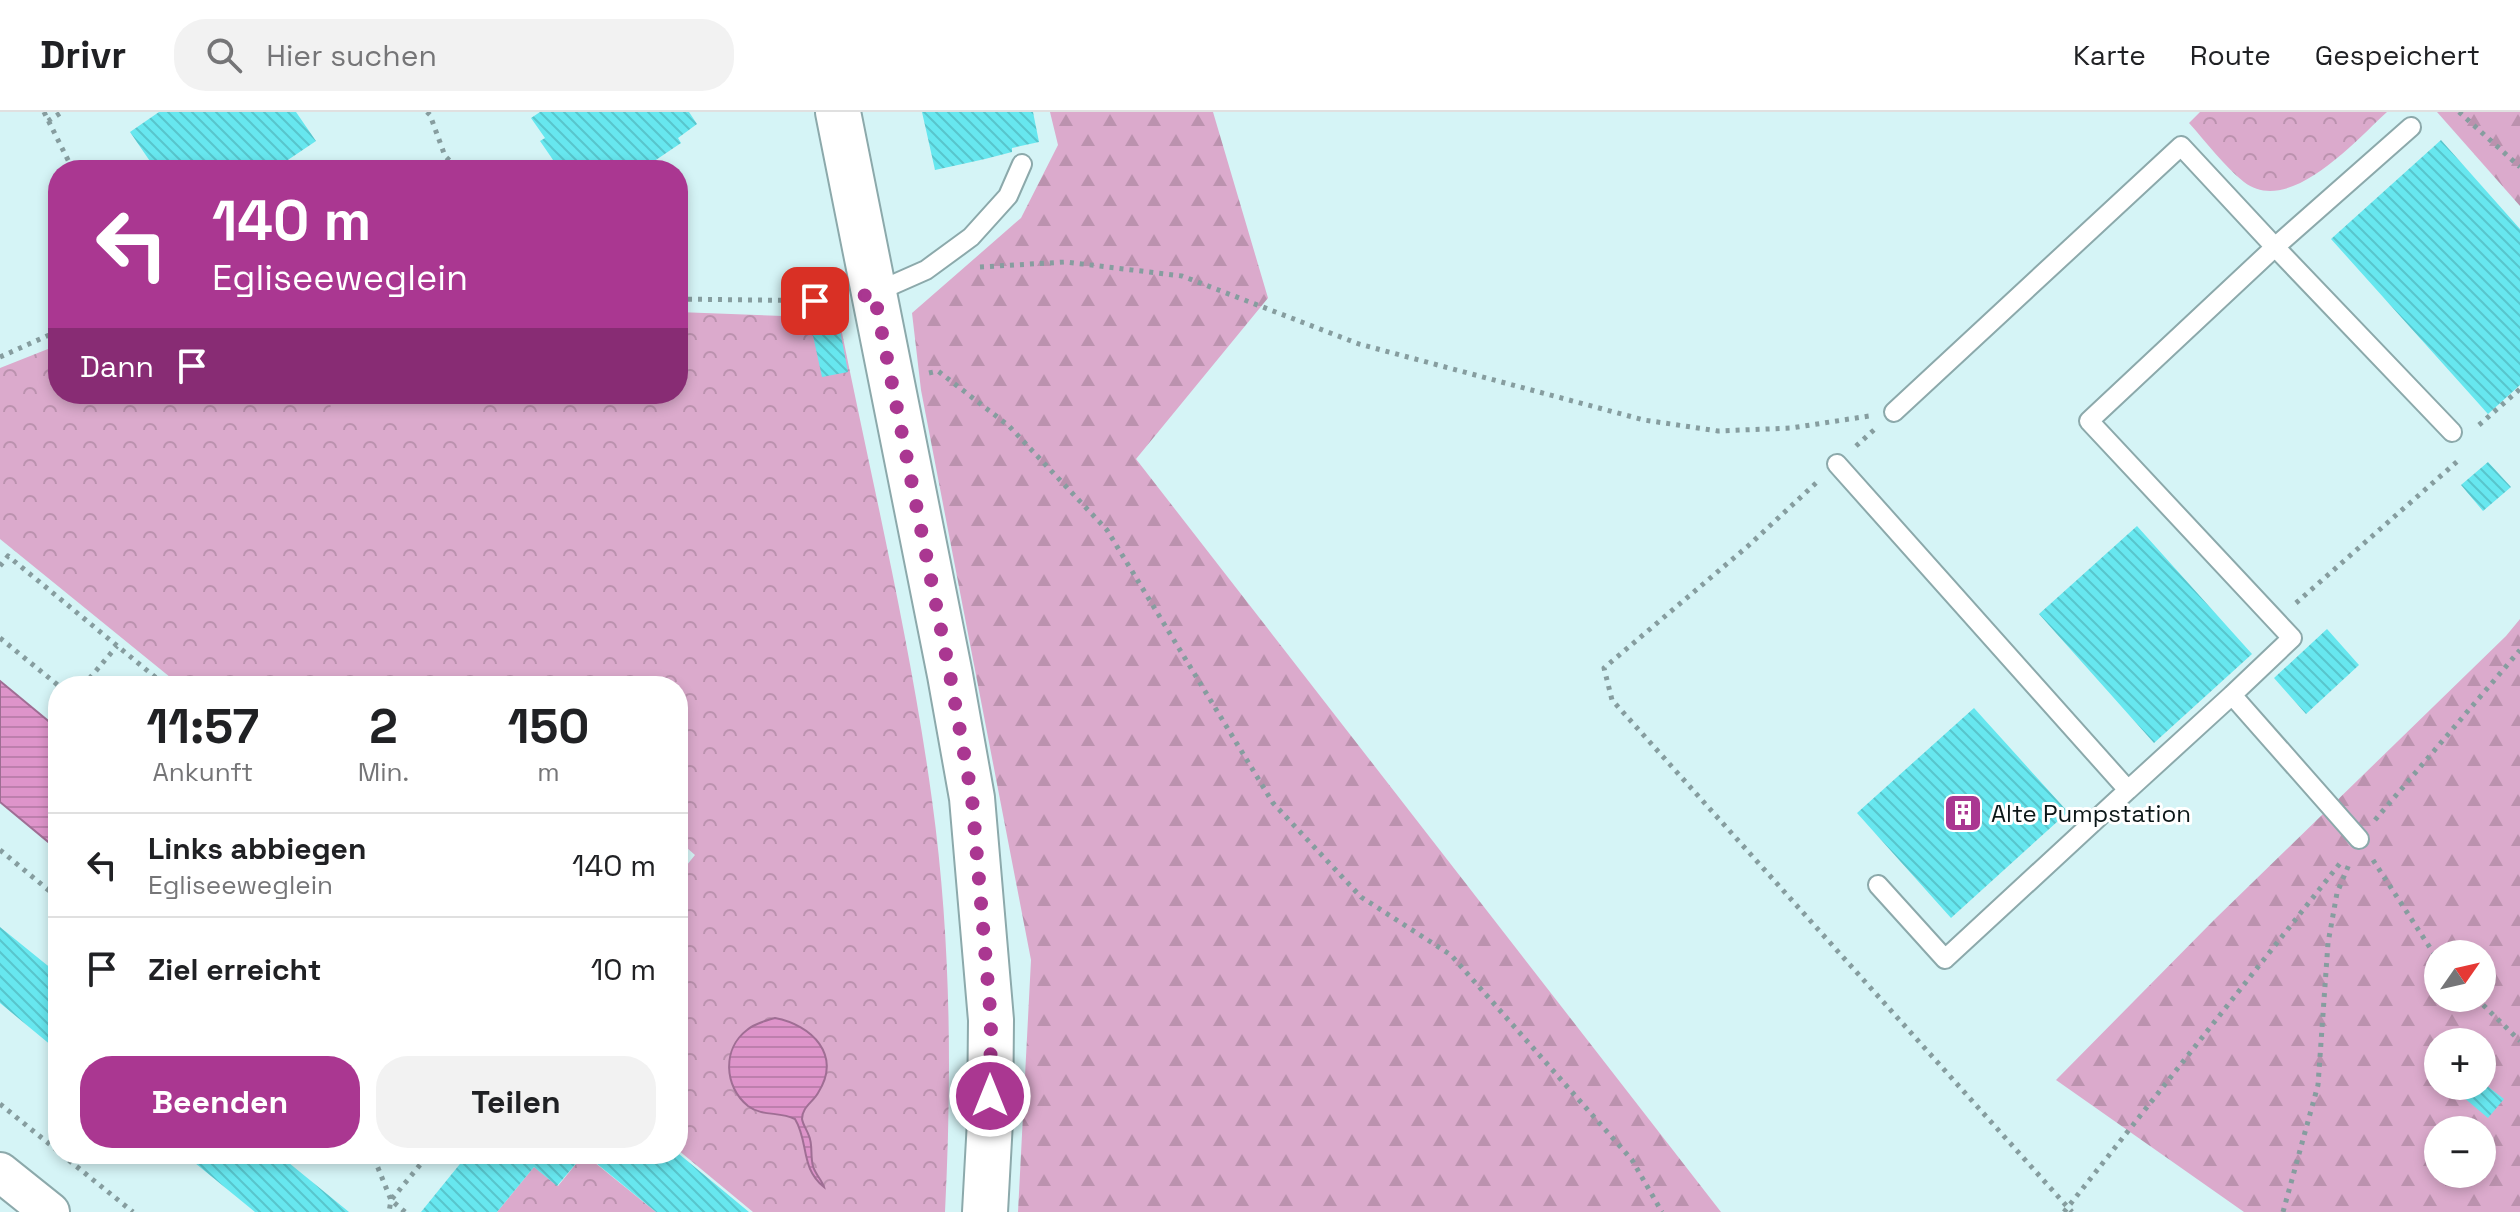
<!DOCTYPE html>
<html lang="de">
<head>
<meta charset="utf-8">
<style>
  body { margin:0; font-family:"Space Grotesk",sans-serif; background:#f2f2f2; color:#202124; height:100vh; display:flex; flex-direction:column; font-size:30px; white-space:nowrap }
  * { box-sizing:border-box; margin:0 }
  p { font-size:26px; color:#757577 }
  .icon { flex:none; width:44px; height:44px; fill:none; stroke:currentColor; stroke-width:2; stroke-linecap:round; stroke-linejoin:round }
  .map { position:relative; flex:1; overflow:hidden }
  .drawer { position:absolute; left:48px; top:564px; width:640px; height:488px; display:flex; flex-direction:column; background:#fff; border-radius:32px; box-shadow:0 4px 12px #0003 }
  .drawer>* { flex:none }
  .hud { position:absolute; left:48px; top:48px; width:640px; height:244px; border-radius:32px; box-shadow:0 4px 12px #0003; background:#aa3791; color:#fff; overflow:hidden }
  .needle { width:52px; rotate:56deg }
  .controls { position:absolute; left:2424px; top:828px; display:grid; gap:16px }
  .controls a { display:grid; place-items:center; width:72px; height:72px; border-radius:50%; background:#fff; box-shadow:0 4px 12px #0003; font-size:40px }
  .pin { position:absolute; display:grid; place-items:center; width:68px; height:68px; color:#fff; margin:-34px; border-radius:16px; box-shadow:0 4px 12px #0006 }
  .me { position:absolute; width:88px; margin:-44px; rotate:0deg; stroke-linejoin:round; filter:drop-shadow(0 0 6px #0008) }
  .turn { display:flex; align-items:center; gap:28px; height:168px; padding:0 32px; font-size:36px }
  .turn .icon { width:104px; height:104px; stroke-width:2.5 }
  .turn b { display:block; font-size:56px; line-height:68px }
  .then { display:flex; align-items:center; height:76px; padding:0 32px; background:#0003; gap:16px; font-size:30px }
  .eta { display:flex; justify-content:space-evenly; align-items:center; height:136px; text-align:center }
  .eta b { font-size:48px; font-weight:600; line-height:56px }
  .cta { display:flex; gap:16px; margin-top:auto; padding:16px 32px }
  .cta a { flex:1; height:92px; border-radius:32px; background:#aa3791; color:#fff; font-size:32px; font-weight:600; line-height:92px; text-align:center }
  .cta a+a { background:#f2f2f2; color:#202124 }
  ul { padding:0; list-style:none }
  li { display:flex; align-items:center; gap:24px; height:104px; padding:0 32px; border-top:2px solid #e0e0e0 }
  li div { flex:1 }
  li b { display:block; font-size:30px }
  li em { font-style:normal }
  header { display:flex; align-items:center; gap:48px; box-sizing:border-box; height:112px; padding:0 40px; background:#fff; border-bottom:2px solid #e0e0e0 }
  header strong { font-size:38px }
  nav { display:flex; gap:44px; margin-inline-start:auto; font-size:28px }
  .search { width:560px; height:72px; background:#f2f2f2; display:flex; align-items:center; gap:20px; box-sizing:border-box; padding:0 28px; border-radius:32px; color:#757577; font-size:30px }
  .map>svg:first-child { display:block }
  .forest { fill:url(#forest-firs); fill-rule:evenodd }
  .park { fill:url(#park-crowns) }
  .pitch { fill:#dbaacc }
  .water { fill:url(#water-rules); stroke:#9f6e94; stroke-width:2 }
  .building { fill:url(#building-back-hatch) }
  .lines { fill:none; stroke-linecap:round; stroke-linejoin:round }
  .service-casing { stroke:#8ca9ab; stroke-width:22 }
  .minor-casing { stroke:#8ca9ab; stroke-width:42 }
  .secondary-casing { stroke:#8ca9ab; stroke-width:48 }
  .path { stroke:#869d9f; stroke-width:5; stroke-dasharray:4 6; stroke-linecap:butt }
  .service { stroke:#fff; stroke-width:18 }
  .minor { stroke:#fff; stroke-width:38 }
  .secondary { stroke:#fff; stroke-width:44 }
  .route { stroke:#aa3791; stroke-width:14; stroke-dasharray:0 25.2 }
  .labels { text-anchor:middle; dominant-baseline:central; stroke-width:6; stroke-linejoin:round; paint-order:stroke }
  .poi-label { font-size:24px; fill:#0b1617; stroke:#fff; text-anchor:start }
</style>
</head>
<body>
<header>
<strong>Drivr</strong>
<div class="search"><svg class="icon" aria-label="search" viewBox="0 0 24 24"><circle cx="10" cy="10" r="6"/><path d="M15 15l6 6"/></svg>Hier suchen</div>
<nav><a>Karte</a><a>Route</a><a>Gespeichert</a></nav>
</header>
<div class="map">
<svg width="2520" height="1100" viewBox="0 0 2520 1100">
  <defs>
    <pattern id="forest-firs" width="22" height="20" patternUnits="userSpaceOnUse" patternTransform="scale(2)"><rect width="22" height="20" fill="#dbaacc"/><path d="M5 1l3.5 6h-7zM16 11l3.5 6h-7z" fill="#bb92ae"/></pattern>
    <pattern id="park-crowns" width="20" height="18" patternUnits="userSpaceOnUse" patternTransform="scale(2)"><rect width="20" height="18" fill="#dbaacc"/><path d="M2 6a3 3 0 1 1 6 0M12 15a3 3 0 1 1 6 0" fill="none" stroke="#bb92ae"/></pattern>
    <pattern id="water-rules" width="6" height="5" patternUnits="userSpaceOnUse" patternTransform="scale(2)"><rect width="6" height="5" fill="#de94ca"/><path d="M0 2.5h6" fill="none" stroke="#bd7fad"/></pattern>
    <pattern id="building-back-hatch" width="6" height="6" patternUnits="userSpaceOnUse" patternTransform="scale(2)"><rect width="6" height="6" fill="#67e7ef"/><path d="M-1 5l2 2M0 0l6 6M5-1l2 2" fill="none" stroke="#58c5cc"/></pattern>
  </defs>
  <rect width="100%" height="100%" fill="#d5f4f6"/>
  <!-- forest -->
  <path class="forest" d="M1050,0h163l55,186 -132,161 585,753h-703l13,-252 -110,-570 -9,-77 109,-95 37,-73z
    M2437,0h83v94z
    M2520,507v593h-276l-188,-132 159,-161 291,-283zM2438,842h44v44h-44zM2438,930h44v44h-44zM2438,1018h44v44h-44z"/>
  <!-- park -->
  <path class="park" d="M2200,0h187c-31,28 -98,105 -143,70 -20,-16 -37,-39 -55,-59z
    M678,200l161,6c32,160 71,320 93,482 19,137 20,275 13,412h-192l-75,-62v-274l17,-21 -17,-15v-154h-497l-181,-147v-171l58,-23v49h620z
    M584,1042l72,58h-159l37,-45 24,19z"/>
  <!-- pitch -->
  <path class="pitch" d="M330,282h144l1,19 -144,4z"/>
  <!-- water -->
  <path class="water" d="M0,569l58,48v121l-58,-48z
    M775,906c37,7 67,37 43,75 -5,9 -16,14 -16,26 1,6 5,11 7,17 4,9 1,20 4,30 2,8 9,14 11,21 -24,-19 -15,-45 -29,-68 -16,-8 -32,-2 -47,-13 -24,-19 -26,-57 -1,-76 8,-7 18,-9 28,-12z"/>
  <!-- building -->
  <path class="building" d="M159,0h137l20,29 -43,29h-117l-26,-38z
    M540,0h149l8,12 -19,14 3,5 -40,27h-81l-20,-29 5,-3 -14,-20z
    M922,0h111l6,30 -27,6v4l-27,7 -50,11z
    M2441,28l79,89v156l-32,29 -157,-175z
    M839,213l9,47 -26,5 -10,-46z
    M2488,350l23,25 -28,24 -22,-26z
    M2137,414l115,128 -98,89 -115,-129z
    M2327,517l32,36 -53,49 -32,-36z
    M1974,596l94,104 -117,106 -94,-105z
    M0,815l58,47v77l-58,-48z
    M2482,970l22,17 -16,19 -38,-32h32z
    M184,1042h94l71,58h-94z
    M468,1042h116l-27,32 -23,-19 -37,45h-76z
    M585,1042h94l70,58h-93z"/>
  <g class="lines">
    <!-- service casing -->
    <g class="service-casing">
      <path id="service" d="M2411,15l-136,120 177,185
        M874,181l52,-23 45,-33 37,-41 14,-32
        M1894,300l287,-266 94,101 -186,174 203,217 -60,57
        M1837,352l291,326 104,-95 127,144
        M1878,773l67,74 183,-169"/>
    </g>
    <!-- minor casing -->
    <g class="minor-casing">
      <path id="minor" d="M0,1060l50,40"/>
    </g>
    <!-- secondary casing -->
    <g class="secondary-casing">
      <path id="secondary" d="M838,0l112,563 22,123 19,222 -1,101 -5,91"/>
    </g>
    <!-- path -->
    <path class="path" d="M44,0l29,58
      M427,0l3,3 15,41 14,14
      M2459,0l61,55
      M48,9l14,-9
      M980,155l86,-5 116,14 177,68 285,76 74,11 73,-3 78,-12
      M678,187l156,2
      M0,245l58,-26
      M929,261l9,-2 71,55 98,104 166,273 88,94 90,58 181,205 30,52
      M2479,313l41,-36
      M1856,334l19,-17
      M1816,371l-68,63 -144,122 8,32 460,512
      M0,454l8,-10 158,130
      M2296,491l164,-144
      M0,526l59,48
      M83,574l34,-40
      M2375,708l145,-170
      M0,738l58,48
      M2373,748l65,100
      M2476,886l44,43
      M0,992l58,47
      M61,1042l72,58
      M374,1046l17,42 -2,12
      M405,1100l-14,-12 38,-46
      M2064,1100l277,-350
      M2283,1100l35,-127 10,-142 9,-50 13,-31"/>
    <!-- service -->
    <use href="#service" class="service"/>
    <!-- minor -->
    <use href="#minor" class="minor"/>
    <!-- secondary -->
    <use href="#secondary" class="secondary"/>
  </g>
  <g class="lines">
    <!-- route -->
    <path class="route" d="M815,189h28l31,-8 76,382 22,123 19,222 -1,76"/>
  </g>
  <!-- icons -->
  <defs>
    <g id="building-square" transform="scale(2)"><rect x="-9" y="-9" width="18" height="18" rx="4" fill="#aa3791" stroke="#fff"/><path d="M-4-6H4V6H1V3H-1V6H-4ZM-2.5-4.3h1.7v1.8h-1.7ZM.8-4.3h1.7v1.8H.8ZM-2.5-1h1.7V.8h-1.7ZM.8-1h1.7V.8H.8Z" fill="#fff"/></g>
  </defs>
  <g fill-rule="evenodd">
    <use href="#building-square" x="1963" y="701"/>
  </g>
  <g class="labels">
    <!-- poi labels -->
    <g class="poi-label">
      <text x="1991" y="701">Alte Pumpstation</text>
    </g>
  </g>
</svg>
<div class="controls">
<a><svg class="needle" viewBox="-14 -14 28 28"><path d="M0-13l5 13h-10z" fill="#e53935"/><path d="M0 13l5-13h-10z" fill="#757577"/></svg></a>
<a>+</a>
<a>−</a>
</div>
<div class="pin" style="left:815px;top:189px;background:#d93025"><svg class="icon" aria-label="arrive" viewBox="0 0 24 24"><path d="M6 21V4h12l-3 4 3 4H6"/></svg></div>
<svg class="me" style="left:990px;top:984px" viewBox="-20 -20 40 40"><circle r="17" fill="#aa3791" stroke="#fff" stroke-width="3"/><path d="M0-11L8 9 0 5-8 9z" fill="#fff"/></svg>
<div class="hud">
<div class="turn"><svg class="icon" aria-label="left" viewBox="0 0 24 24"><path d="M17 20v-9H6M10 6l-5 5 5 5"/></svg><div><b>140 m</b>Egliseeweglein</div></div>
<div class="then">Dann<svg class="icon" aria-label="arrive" viewBox="0 0 24 24"><path d="M6 21V4h12l-3 4 3 4H6"/></svg></div>
</div>
<section class="drawer">
<div class="eta">
<div><b>11:57</b><p>Ankunft</p></div>
<div><b>2</b><p>Min.</p></div>
<div><b>150</b><p>m</p></div>
</div>
<ul>
<li><svg class="icon" aria-label="left" viewBox="0 0 24 24"><path d="M17 20v-9H6M10 6l-5 5 5 5"/></svg><div><b>Links abbiegen</b><p>Egliseeweglein</p></div><em>140 m</em></li>
<li><svg class="icon" aria-label="arrive" viewBox="0 0 24 24"><path d="M6 21V4h12l-3 4 3 4H6"/></svg><div><b>Ziel erreicht</b></div><em>10 m</em></li>
</ul>
<div class="cta"><a>Beenden</a><a>Teilen</a></div>
</section>
</div>
</body>
</html>
